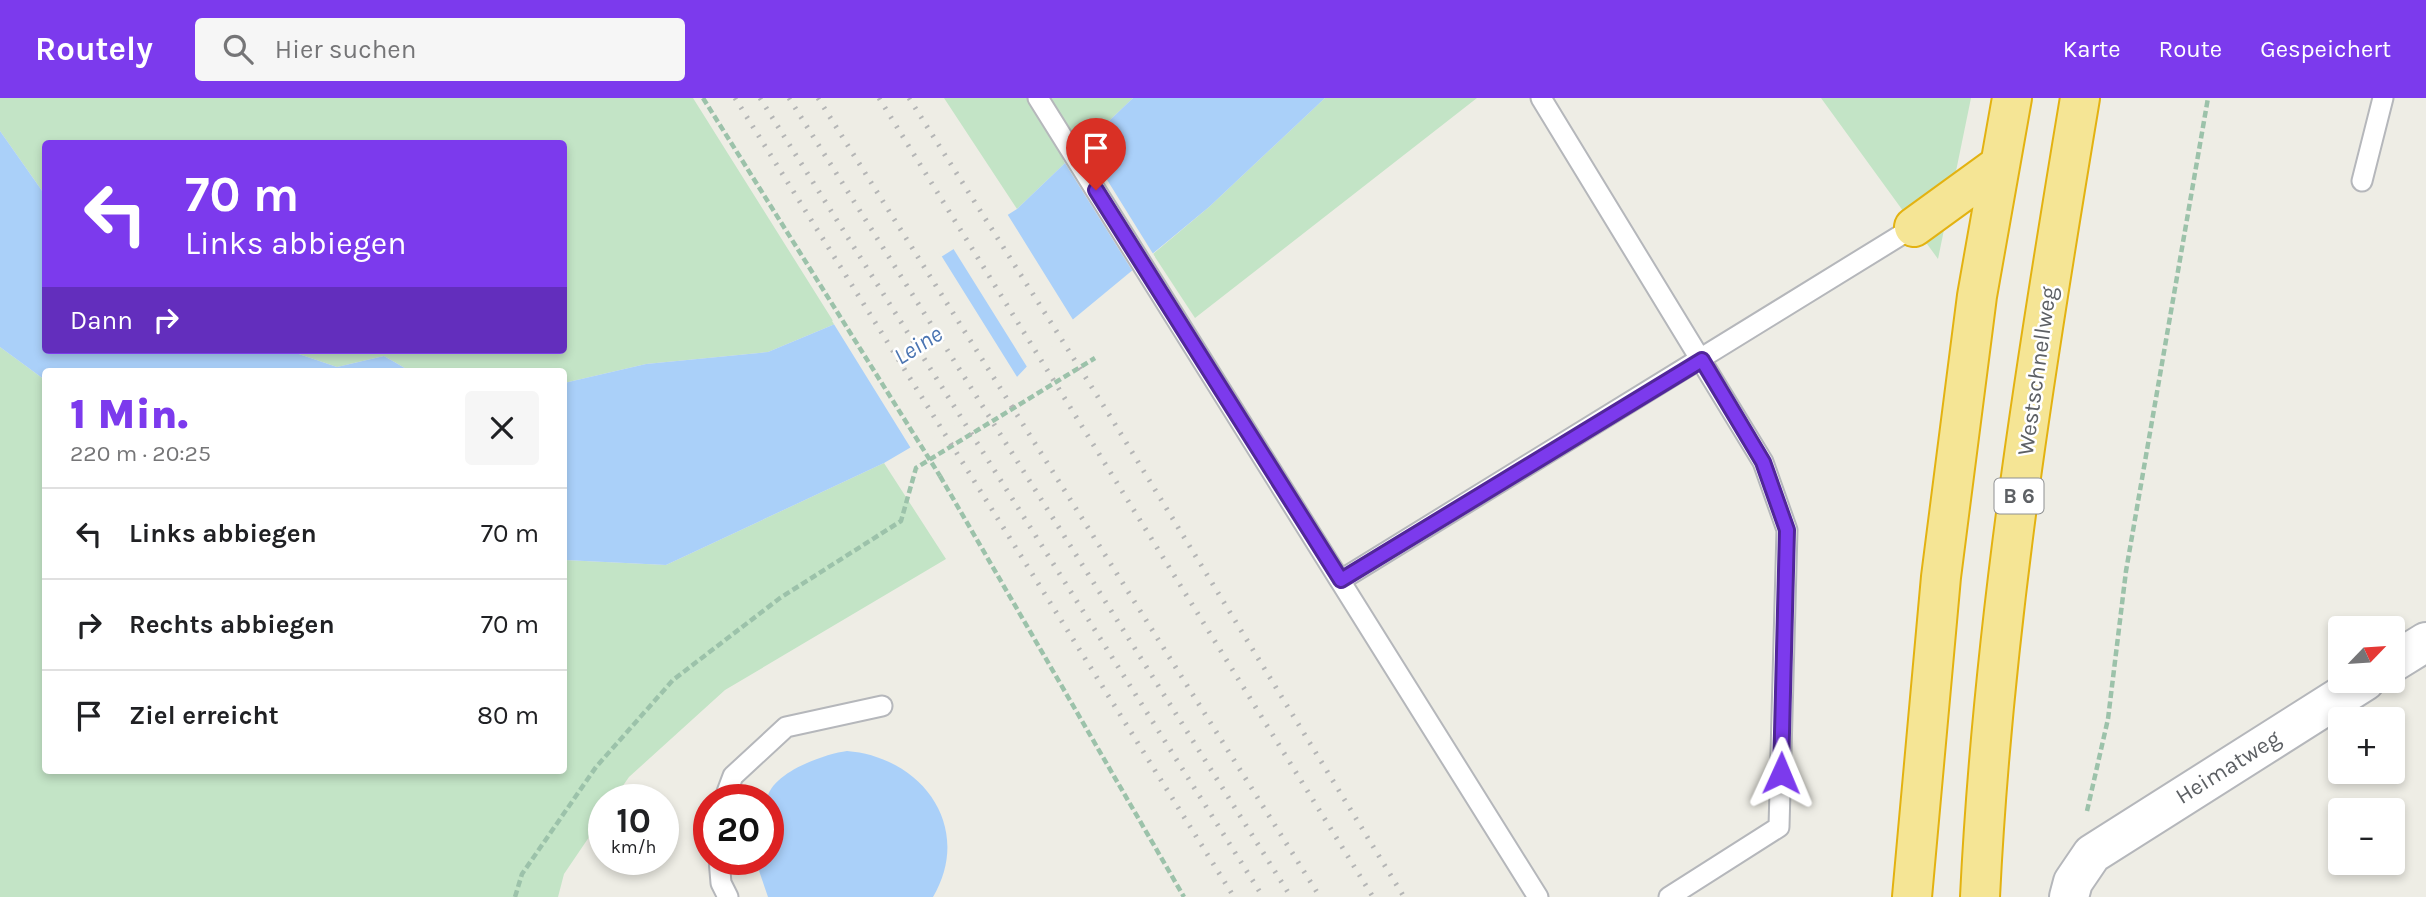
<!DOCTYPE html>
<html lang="de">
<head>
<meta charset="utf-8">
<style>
  body { margin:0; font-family:Karla,sans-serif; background:#f6f6f6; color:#202124; height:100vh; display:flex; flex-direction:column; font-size:26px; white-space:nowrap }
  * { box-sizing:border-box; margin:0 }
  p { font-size:23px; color:#757577 }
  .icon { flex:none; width:38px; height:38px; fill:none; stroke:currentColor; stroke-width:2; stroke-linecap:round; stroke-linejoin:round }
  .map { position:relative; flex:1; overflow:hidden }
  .sheet { position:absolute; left:42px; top:270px; width:525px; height:406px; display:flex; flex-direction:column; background:#fff; border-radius:7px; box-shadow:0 4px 10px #0003 }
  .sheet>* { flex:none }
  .hud { position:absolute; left:42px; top:42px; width:525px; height:214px; border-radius:7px; box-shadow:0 4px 10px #0003; background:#7c3aed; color:#fff; overflow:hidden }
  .needle { width:46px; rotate:65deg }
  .tools { position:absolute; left:2328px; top:518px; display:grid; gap:14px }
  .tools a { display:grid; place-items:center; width:77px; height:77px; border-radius:7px; background:#fff; box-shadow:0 4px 10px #0003; font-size:35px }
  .speed { position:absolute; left:588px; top:686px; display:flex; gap:14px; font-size:35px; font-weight:700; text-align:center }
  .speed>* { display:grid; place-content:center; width:91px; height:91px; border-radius:50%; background:#fff; box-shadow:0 4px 10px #0003; line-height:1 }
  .speed small { font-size:18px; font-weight:400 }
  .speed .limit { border:10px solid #d22; background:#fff; color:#111 }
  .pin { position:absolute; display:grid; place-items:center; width:60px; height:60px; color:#fff; margin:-72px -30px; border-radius:50% 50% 50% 0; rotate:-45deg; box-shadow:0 0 7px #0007 }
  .pin .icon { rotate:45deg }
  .me { position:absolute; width:77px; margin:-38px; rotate:1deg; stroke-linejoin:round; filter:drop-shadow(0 0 5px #0008) }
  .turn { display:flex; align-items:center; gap:24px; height:147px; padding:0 28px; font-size:32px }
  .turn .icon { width:91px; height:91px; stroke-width:2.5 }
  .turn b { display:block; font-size:49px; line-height:60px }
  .then { display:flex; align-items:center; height:66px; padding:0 28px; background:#0003; gap:14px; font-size:26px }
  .round { display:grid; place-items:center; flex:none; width:74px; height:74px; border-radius:7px; background:#f6f6f6 }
  .head { display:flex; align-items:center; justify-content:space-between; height:119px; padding:0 28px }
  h1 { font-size:42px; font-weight:800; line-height:52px; color:#7c3aed }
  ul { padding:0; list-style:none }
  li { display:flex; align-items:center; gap:21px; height:91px; padding:0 28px; border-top:2px solid #e0e0e0 }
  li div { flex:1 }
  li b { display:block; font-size:26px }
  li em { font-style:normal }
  header { display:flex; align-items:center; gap:42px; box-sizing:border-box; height:98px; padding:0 35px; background:#7c3aed; color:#fff }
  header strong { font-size:33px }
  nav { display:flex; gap:38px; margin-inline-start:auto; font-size:24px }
  .search { width:490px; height:63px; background:#f6f6f6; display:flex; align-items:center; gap:18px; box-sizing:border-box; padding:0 24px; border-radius:7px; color:#757577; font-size:26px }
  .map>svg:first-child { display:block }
  .green { fill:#c3e4c6 }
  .water { fill:#aad0f9 }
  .pier { fill:#eeede5 }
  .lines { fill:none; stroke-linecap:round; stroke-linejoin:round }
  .lane-casing { stroke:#b5b7bb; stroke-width:23 }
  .street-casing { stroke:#b5b7bb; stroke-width:42 }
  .highway-casing { stroke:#e3b211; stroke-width:42 }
  .path { stroke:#9cc2aa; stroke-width:4.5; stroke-dasharray:7 3.5; stroke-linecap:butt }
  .lane { stroke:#fff; stroke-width:19 }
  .street { stroke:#fff; stroke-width:38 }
  .highway { stroke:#f5e595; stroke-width:38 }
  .rail { stroke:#b5b6b6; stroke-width:5; stroke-dasharray:2 9; stroke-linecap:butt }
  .path-bridge { stroke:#9cc2aa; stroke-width:4.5; stroke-dasharray:7 3.5; stroke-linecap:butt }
  .route-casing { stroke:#51269a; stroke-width:18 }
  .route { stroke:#7c3aed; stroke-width:12 }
  .labels { text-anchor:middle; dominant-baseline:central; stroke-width:5; stroke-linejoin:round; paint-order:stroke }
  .shield { fill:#fff; stroke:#8e9092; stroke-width:2 }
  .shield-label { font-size:21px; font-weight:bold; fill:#5d6064 }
  .street-label { font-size:23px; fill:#5d6064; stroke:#fff }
  .water-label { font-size:24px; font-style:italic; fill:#4b75b2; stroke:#fff }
</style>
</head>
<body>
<header>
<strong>Routely</strong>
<div class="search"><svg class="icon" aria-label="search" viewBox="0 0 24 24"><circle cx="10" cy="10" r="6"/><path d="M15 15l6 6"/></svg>Hier suchen</div>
<nav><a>Karte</a><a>Route</a><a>Gespeichert</a></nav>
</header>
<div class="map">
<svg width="2426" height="799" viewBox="0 0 2426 799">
  <rect width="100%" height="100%" fill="#eeede5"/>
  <!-- green -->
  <path class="green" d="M0,0h693l142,226 -67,28 -122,12 -82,19v-12h-154l-26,-15 -47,11 -50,-17h277v-206h-518l-1,51 -45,-64z
    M944,0h189l-116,111z
    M1325,0h152l-282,220 -42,-64 56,-47z
    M1821,0h150l-33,161z
    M0,249l45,33 1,390h518v-210l102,5 218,-102 62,96 -221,131 -96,87 -16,23h-9v15l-40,59 -6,23h-558z"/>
  <!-- water -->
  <path class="water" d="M1133,0h192l-116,109 -144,119 -65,69 -116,68 -218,102 -102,-5v-177l82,-19 122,-12 67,-28 182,-115z
    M0,33l45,64 1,155h241l50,17 47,-11 26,15h-364l-1,9 -45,-33z
    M847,653c75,6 127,76 86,146h-165l-13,-38h13c0,-19 -2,-42 -1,-59 3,-27 57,-46 80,-49z"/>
  <!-- pier -->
  <path class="pier" d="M1083,43l72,116 -20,18 -72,-115z
    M1006,114l69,111 -46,47 -78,-125z
    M939,154l80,128 -17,18 -90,52 -80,-129z"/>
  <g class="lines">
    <!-- lane casing -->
    <g class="lane-casing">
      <path id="lane" d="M1038,0l500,799
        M1541,0l222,364 24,68 -8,297 -110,70
        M2362,83l21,-83
        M1341,482l573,-353
        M724,702l9,-24 53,-49 96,-21
        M719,761l2,24 7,14"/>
    </g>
    <!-- street casing -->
    <g class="street-casing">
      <path id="street" d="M2392,565l34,-21
        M2069,799l4,-15 19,-28 273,-173"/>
    </g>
    <!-- highway casing -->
    <g class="highway-casing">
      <path id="highway" d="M1914,129l84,-61
        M1912,799l29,-320 36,-281 35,-198
        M1980,799c13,-268 56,-535 100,-799"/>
    </g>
    <!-- path -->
    <path class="path" d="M940,378l244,421
      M2087,713l21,-92 18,-148 82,-473
      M515,799l7,-23 74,-107 77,-87 107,-82 121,-77 15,-53 179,-110"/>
    <!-- lane -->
    <use href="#lane" class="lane"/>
    <!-- street -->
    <use href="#street" class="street"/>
    <!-- highway -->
    <use href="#highway" class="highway"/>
    <!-- rail -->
    <path class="rail" d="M735,0l499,799
      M760,0l503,799
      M789,0l502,799
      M818,0l502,799
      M879,0l494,799
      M909,0l201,318 294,481"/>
    <!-- path-bridge -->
    <path class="path-bridge" d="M703,0l237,378"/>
  </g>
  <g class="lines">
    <!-- route casing -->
    <g class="route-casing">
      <path id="route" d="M1096,92l245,390 361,-220 61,102 24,68 -6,243"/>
    </g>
    <!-- route -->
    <use href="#route" class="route"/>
  </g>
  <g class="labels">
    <!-- shield labels -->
    <rect class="shield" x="1994.5" y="380.5" width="49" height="35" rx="5"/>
    <g class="shield-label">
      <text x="2019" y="398">B 6</text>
    </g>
    <!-- street labels -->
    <g class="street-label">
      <text transform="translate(2037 273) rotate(-82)">Westschnellweg</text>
      <text transform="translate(2228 669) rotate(-32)">Heimatweg</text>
    </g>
    <!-- water labels -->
    <g class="water-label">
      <text transform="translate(918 247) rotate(-32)">Leine</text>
    </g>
  </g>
</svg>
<div class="tools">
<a><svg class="needle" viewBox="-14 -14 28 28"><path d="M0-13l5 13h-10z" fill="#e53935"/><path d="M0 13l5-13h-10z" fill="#757577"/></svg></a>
<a>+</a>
<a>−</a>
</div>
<div class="speed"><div>10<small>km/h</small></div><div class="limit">20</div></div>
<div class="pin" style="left:1096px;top:92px;background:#d93025"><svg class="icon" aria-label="arrive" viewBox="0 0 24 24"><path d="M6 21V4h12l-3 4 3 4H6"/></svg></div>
<svg class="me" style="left:1781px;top:675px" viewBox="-20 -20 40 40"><path d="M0-17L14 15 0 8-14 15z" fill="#7c3aed" stroke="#fff" stroke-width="4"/></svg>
<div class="hud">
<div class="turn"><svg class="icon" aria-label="left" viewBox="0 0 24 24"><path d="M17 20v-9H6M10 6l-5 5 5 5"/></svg><div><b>70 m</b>Links abbiegen</div></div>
<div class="then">Dann<svg class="icon" aria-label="right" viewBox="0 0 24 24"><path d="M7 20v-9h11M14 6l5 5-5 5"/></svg></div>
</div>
<section class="sheet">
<div class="head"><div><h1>1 Min.</h1><p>220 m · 20:25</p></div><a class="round"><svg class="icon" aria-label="close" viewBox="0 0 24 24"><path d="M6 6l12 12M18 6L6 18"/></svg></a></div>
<ul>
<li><svg class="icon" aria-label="left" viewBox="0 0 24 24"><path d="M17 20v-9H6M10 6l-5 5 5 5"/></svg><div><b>Links abbiegen</b></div><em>70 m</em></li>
<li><svg class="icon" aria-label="right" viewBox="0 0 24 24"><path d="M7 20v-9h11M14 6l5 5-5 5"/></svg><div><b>Rechts abbiegen</b></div><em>70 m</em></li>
<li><svg class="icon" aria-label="arrive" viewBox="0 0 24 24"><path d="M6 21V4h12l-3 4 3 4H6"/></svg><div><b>Ziel erreicht</b></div><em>80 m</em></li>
</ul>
</section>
</div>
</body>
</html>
